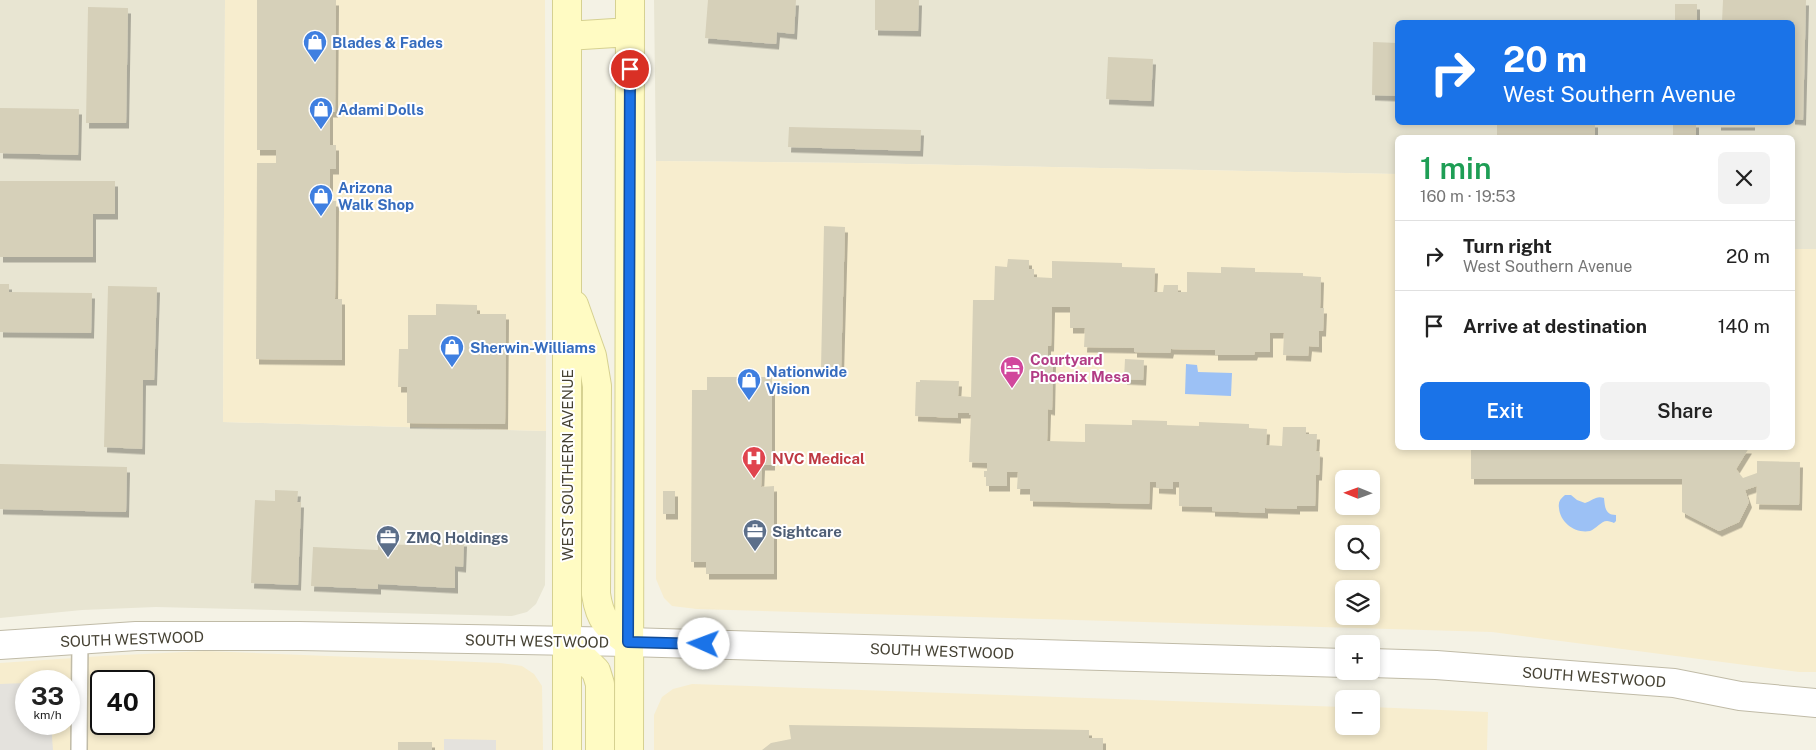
<!DOCTYPE html>
<html lang="en">
<head>
<meta charset="utf-8">
<style>
  body { margin:0; font-family:"Public Sans",sans-serif; background:#f2f2f2; color:#222; height:100vh; display:flex; flex-direction:column; font-size:19px; white-space:nowrap }
  * { box-sizing:border-box; margin:0 }
  p { font-size:16px; color:#767676 }
  .icon { flex:none; width:28px; height:28px; fill:none; stroke:currentColor; stroke-width:2; stroke-linecap:round; stroke-linejoin:round }
  .map { position:relative; flex:1; overflow:hidden }
  .sheet { position:absolute; left:1395px; top:135px; width:400px; height:315px; display:flex; flex-direction:column; background:#fff; border-radius:8px; box-shadow:0 2px 8px #0003 }
  .sheet>* { flex:none }
  .top-card { position:absolute; left:1395px; top:20px; width:400px; height:105px; border-radius:8px; box-shadow:0 2px 8px #0003; background:#1a73e8; color:#fff; overflow:hidden }
  .needle { width:32px; rotate:271deg }
  .controls { position:absolute; left:1335px; top:470px; display:grid; gap:10px }
  .controls a { display:grid; place-items:center; width:45px; height:45px; border-radius:8px; background:#fff; box-shadow:0 2px 8px #0003; font-size:25px }
  .speed { position:absolute; left:15px; top:670px; display:flex; gap:10px; font-size:25px; font-weight:700; text-align:center }
  .speed>* { display:grid; place-content:center; width:65px; height:65px; border-radius:50%; background:#fff; box-shadow:0 2px 8px #0003; line-height:1 }
  .speed small { font-size:12px; font-weight:400 }
  .speed .limit { border:2px solid #111; border-radius:8px; background:#fff; color:#111 }
  .pin { position:absolute; display:grid; place-items:center; width:42px; height:42px; color:#fff; margin:-21px; border:2px solid #fff; border-radius:50%; box-shadow:0 1px 5px #0007 }
  .me { position:absolute; width:55px; margin:-28px; rotate:272deg; stroke-linejoin:round; filter:drop-shadow(0 0 4px #0008) }
  .turn { display:flex; align-items:center; gap:18px; height:105px; padding:0 25px; font-size:22px }
  .turn .icon { width:65px; height:65px; stroke-width:2.5 }
  .turn b { display:block; font-size:35px; line-height:42px }
  .round { display:grid; place-items:center; flex:none; width:52px; height:52px; border-radius:8px; background:#f2f2f2 }
  .headline { display:flex; align-items:center; justify-content:space-between; height:85px; padding:0 25px }
  h1 { font-size:30px; font-weight:600; line-height:38px; color:#1e9e55 }
  .action { display:flex; gap:10px; margin-top:auto; padding:10px 25px }
  .action a { flex:1; height:58px; border-radius:8px; background:#1a73e8; color:#fff; font-size:20px; font-weight:600; line-height:58px; text-align:center }
  .action a+a { background:#f2f2f2; color:#222 }
  ul { padding:0; list-style:none }
  li { display:flex; align-items:center; gap:15px; height:70px; padding:0 25px; border-top:1px solid #e0e0e0 }
  li div { flex:1 }
  li b { display:block; font-size:19px }
  li em { font-style:normal }
  .map>svg:first-child { display:block }
  .residential { fill:#e8e5d2; fill-rule:evenodd }
  .commercial { fill:#f7edce; fill-rule:evenodd }
  .parking { fill:#e4e2dd }
  .water { fill:#9cc1f5 }
  .building { fill:#d6d0b9; filter:url(#shadow) }
  .lines { fill:none; stroke-linecap:round; stroke-linejoin:round }
  .service-casing { stroke:#c0bba7; stroke-width:18 }
  .tertiary-casing { stroke:#c0bba7; stroke-width:30 }
  .secondary-casing { stroke:#d6d191; stroke-width:30 }
  .service { stroke:#fff; stroke-width:15 }
  .tertiary { stroke:#fff; stroke-width:28 }
  .secondary { stroke:#fffbc3; stroke-width:28 }
  .route-casing { stroke:#114b97; stroke-width:12 }
  .route { stroke:#1a73e8; stroke-width:9 }
  .labels { text-anchor:middle; dominant-baseline:central; stroke-width:4; stroke-linejoin:round; paint-order:stroke }
  .shop-label { font-size:15px; font-weight:bold; fill:#366cbe; stroke:#fff; text-anchor:start }
  .hotel-label { font-size:15px; font-weight:bold; fill:#b23c85; stroke:#fff; text-anchor:start }
  .health-label { font-size:15px; font-weight:bold; fill:#be3a42; stroke:#fff; text-anchor:start }
  .street-label { font-size:15px; fill:#464234; stroke:#fff }
  .service-label { font-size:15px; font-weight:bold; fill:#4e5e75; stroke:#fff; text-anchor:start }
</style>
</head>
<body>
<div class="map">
<svg width="1816" height="750" viewBox="0 0 1816 750">
  <defs>
    <filter id="shadow"><feDropShadow dx="3" dy="5.5" stdDeviation="0" flood-color="#0004"/></filter>
  </defs>
  <rect width="100%" height="100%" fill="#f4f2e5"/>
  <!-- residential -->
  <path class="residential" d="M0,0h225l-2,422 323,9 -1,154 -9,19 -9,8 -15,4 -356,-9 -74,3 -82,8z
    M654,0h1162v249h-23l-1,-111h-394l-1,36 -539,-11 -202,-2zM1398,22h394v100h-394z"/>
  <!-- commercial -->
  <path class="commercial" d="M225,0h320l1,431 -323,-9z
    M656,161l202,2 539,11 1,274h394l1,-199h23v423h-17l-307,-40 -795,-23 -25,-3 -8,-8 -8,-19zM1344,479h27v27h-27zM1344,534h27v27h-27zM1344,589h27v27h-27z
    M205,651l295,12 22,3 12,8 8,12 1,64h-543v-87l103,-7zM26,681h43v43h-43zM101,681h43v43h-43z
    M692,684l652,23v19h27v-19l117,5 -1,38h-833v-35l8,-18 11,-8z"/>
  <!-- parking -->
  <path class="parking" d="M26,683v41h25l2,26h-53v-66z
    M444,739l52,1v10h-52z"/>
  <!-- water -->
  <path class="water" d="M1186,364l11,1 1,7 34,1 -1,23 -46,-2z
    M1565,495h6l6,5 8,3c7,-2 11,-8 19,-5 1,9 1,17 12,17v6l-2,2c-2,-1 -5,-2 -7,-2 -6,0 -11,8 -17,10 -14,3 -30,-8 -31,-23 -1,-6 1,-9 6,-13z"/>
  <!-- building -->
  <path class="building" d="M257,0h79l-1,112h-5v33h6v24h-6v32h6l-1,98h7v61l-86,-1 1,-196h19v-13h-19z
    M708,0h88l-2,34 -17,-2 -1,12 -71,-6z
    M875,0h44l-1,31 -43,-1z
    M1723,0h83l-3,120 -11,-1v-97h-70z
    M1675,4h22v18h-22z
    M88,7l40,1 -2,115h-40z
    M1373,42l25,1v53l-26,-1z
    M1108,57l45,2 -2,42 -45,-2z
    M0,108l79,1 -1,46 -78,-2z
    M1595,122v16h-98v-15z
    M1673,122h23v15h-23z
    M1718,122h34v3h-34z
    M789,127l132,3 -1,21 -132,-4z
    M0,181h115v33h-22v43h-93z
    M824,226l21,1 -4,142h-20z
    M1008,259l21,1v9h5v8l18,1v-17l70,2v4l33,1 -1,24h9l1,-7h14v7h9v-20l34,1v-6l34,1v4l48,1v3l18,1 -1,31h4l-1,23h-4v16l-10,-1 -1,10 -25,-1 1,-22h-14v19h-15l-1,3h-39v-5l-44,-1 -1,4 -36,-1v-4l-50,-1 1,-19h-15v-21h-18l-1,39h-3v13h5l-1,51 -4,-1 -1,32 38,1v-18l47,1v-5l35,1v4l32,1v-4l50,2v4l18,1 -1,16 16,1 1,-19h23v7h11l-1,17 4,1 -1,23h-3l-1,31h-18v3l-32,-1v5l-53,-2v-4l-33,-1v-24h-6v7l-17,-1v-6h-6l-1,22 -119,-3v-12h-13l1,-17h-11v14h-21v-9h-2v-6h3v-8l-18,-1 2,-47h-2v-2h-11v5l-43,-2 1,-34h4v-2l39,1 -1,15 13,1 2,-97h21l1,-34 12,1z
    M0,284h9v8l83,1 -1,40 -91,-1z
    M108,286l49,1 -3,93h-11l-1,69 -38,-2z
    M436,304l41,1v9h29l-1,110 -98,-1v-36h-9l1,-38h9v-34h28z
    M1125,359l19,1 -1,20 -19,-1z
    M707,377h65v88h-10l-1,22 13,-1v88h-68v-12h-15l1,-172h15z
    M1471,448h278l-13,21 7,9 14,-5v-12l43,1 -1,43 -43,-1 1,-18 -12,4 4,12 -10,20 -20,9 -37,-19v-33h-211z
    M0,464l127,3 -1,45 -126,-3z
    M275,490l23,1 -1,11h4l-3,83 -47,-2 4,-83 20,1z
    M663,491h12v23h-12z
    M411,539l53,2 -1,26 -8,-1v22l-77,-4v5l-67,-3 2,-39 65,3v-6l33,1z
    M789,725l300,5v8h14v12h-341l9,-7 20,-4z
    M398,742h34v8h-34z"/>
  <g class="lines">
    <!-- service casing -->
    <g class="service-casing">
      <path id="service" d="M79,750l1,-110"/>
    </g>
    <!-- tertiary casing -->
    <g class="tertiary-casing">
      <path id="tertiary" d="M0,645l136,-9h163l329,6 716,21
        M1371,663l65,2 238,18 66,13 76,7"/>
    </g>
    <!-- secondary casing -->
    <g class="secondary-casing">
      <path id="secondary" d="M567,0v750
        M567,36l63,-4
        M574,305l18,51 5,30 -1,208c4,27 12,33 32,48
        M567,642l29,29 4,13v66
        M629,750l1,-750"/>
    </g>
    <!-- service -->
    <use href="#service" class="service"/>
    <!-- tertiary -->
    <use href="#tertiary" class="tertiary"/>
    <!-- secondary -->
    <use href="#secondary" class="secondary"/>
  </g>
  <g class="lines">
    <!-- route casing -->
    <g class="route-casing">
      <path id="route" d="M630,69l-2,573 76,2"/>
    </g>
    <!-- route -->
    <use href="#route" class="route"/>
  </g>
  <!-- icons -->
  <defs>
    <g id="shop-pin" transform="scale(1.25)"><path d="M0 17L-7.5 6A9.5 9.5 0 1 1 7.5 6Z" fill="#3f7fe0" stroke="#fff"/><path d="M-5-2.5h2.3a2.7 3.5 0 0 1 5.4 0H5L5.5 6h-11ZM-1.5-2.5h3a1.5 2.3 0 0 0-3 0Z" fill="#fff"/></g>
    <g id="hotel-pin" transform="scale(1.25)"><path d="M0 17L-7.5 6A9.5 9.5 0 1 1 7.5 6Z" fill="#d1479c" stroke="#fff"/><path d="M-6-4.5h1.5V1H6V5H4.5V3h-9V5H-6ZM-4 0a1.8 1.8 0 1 1 3.6 0ZM.5 0V-2.5h3Q6-2.5 6 0Z" fill="#fff"/></g>
    <g id="hospital-pin" transform="scale(1.25)"><path d="M0 17L-7.5 6A9.5 9.5 0 1 1 7.5 6Z" fill="#e0444e" stroke="#fff"/><path d="M-5-5h3v3.5h4V-5h3V5h-3V1.5h-4V5h-3Z" fill="#fff"/></g>
    <g id="office-pin" transform="scale(1.25)"><path d="M0 17L-7.5 6A9.5 9.5 0 1 1 7.5 6Z" fill="#5c6f8a" stroke="#fff"/><path d="M-6-3h4V-5.5h4V-3h4V5H-6ZM-1-4.5V-3h2v-1.5ZM-6 0V1H6V0Z" fill="#fff"/></g>
  </defs>
  <g fill-rule="evenodd">
    <use href="#shop-pin" x="315" y="42"/>
    <use href="#shop-pin" x="321" y="109"/>
    <use href="#shop-pin" x="321" y="196"/>
    <use href="#shop-pin" x="452" y="347"/>
    <use href="#hotel-pin" x="1012" y="368"/>
    <use href="#shop-pin" x="749" y="380"/>
    <use href="#hospital-pin" x="754" y="458"/>
    <use href="#office-pin" x="755" y="531"/>
    <use href="#office-pin" x="388" y="537"/>
  </g>
  <g class="labels">
    <!-- shop labels -->
    <g class="shop-label">
      <text x="332" y="42">Blades &amp; Fades</text>
      <text x="338" y="109">Adami Dolls</text>
      <text x="338" y="187">Arizona<tspan x="338" dy="17">Walk Shop</tspan></text>
      <text x="470" y="347">Sherwin-Williams</text>
      <text x="766" y="371">Nationwide<tspan x="766" dy="17">Vision</tspan></text>
    </g>
    <!-- hotel labels -->
    <g class="hotel-label">
      <text x="1030" y="359">Courtyard<tspan x="1030" dy="17">Phoenix Mesa</tspan></text>
    </g>
    <!-- health labels -->
    <g class="health-label">
      <text x="772" y="458">NVC Medical</text>
    </g>
    <!-- street labels -->
    <g class="street-label">
      <text transform="translate(567 465) rotate(-90)">WEST SOUTHERN AVENUE</text>
      <text transform="translate(132 639) rotate(-2)">SOUTH WESTWOOD</text>
      <text transform="translate(537 641) rotate(1)">SOUTH WESTWOOD</text>
      <text transform="translate(942 651) rotate(2)">SOUTH WESTWOOD</text>
      <text transform="translate(1594 677) rotate(4)">SOUTH WESTWOOD</text>
    </g>
    <!-- service labels -->
    <g class="service-label">
      <text x="772" y="531">Sightcare</text>
      <text x="406" y="537">ZMQ Holdings</text>
    </g>
  </g>
</svg>
<div class="controls">
<a><svg class="needle" viewBox="-14 -14 28 28"><path d="M0-13l5 13h-10z" fill="#e53935"/><path d="M0 13l5-13h-10z" fill="#767676"/></svg></a>
<a><svg class="icon" aria-label="search" viewBox="0 0 24 24"><circle cx="10" cy="10" r="6"/><path d="M15 15l6 6"/></svg></a>
<a><svg class="icon" aria-label="layers" viewBox="0 0 24 24"><path d="M12 4l9 5-9 5-9-5zM3 14l9 5 9-5"/></svg></a>
<a>+</a>
<a>−</a>
</div>
<div class="speed"><div>33<small>km/h</small></div><div class="limit">40</div></div>
<div class="pin" style="left:630px;top:69px;background:#d93025"><svg class="icon" aria-label="arrive" viewBox="0 0 24 24"><path d="M6 21V4h12l-3 4 3 4H6"/></svg></div>
<svg class="me" style="left:704px;top:644px" viewBox="-20 -20 40 40"><circle r="19" fill="#fff"/><path d="M0-13L10 11 0 6-10 11z" fill="#1a73e8"/></svg>
<div class="top-card">
<div class="turn"><svg class="icon" aria-label="right" viewBox="0 0 24 24"><path d="M7 20v-9h11M14 6l5 5-5 5"/></svg><div><b>20 m</b>West Southern Avenue</div></div>
</div>
<section class="sheet">
<div class="headline"><div><h1>1 min</h1><p>160 m · 19:53</p></div><a class="round"><svg class="icon" aria-label="close" viewBox="0 0 24 24"><path d="M6 6l12 12M18 6L6 18"/></svg></a></div>
<ul>
<li><svg class="icon" aria-label="right" viewBox="0 0 24 24"><path d="M7 20v-9h11M14 6l5 5-5 5"/></svg><div><b>Turn right</b><p>West Southern Avenue</p></div><em>20 m</em></li>
<li><svg class="icon" aria-label="arrive" viewBox="0 0 24 24"><path d="M6 21V4h12l-3 4 3 4H6"/></svg><div><b>Arrive at destination</b></div><em>140 m</em></li>
</ul>
<div class="action"><a>Exit</a><a>Share</a></div>
</section>
</div>
</body>
</html>
